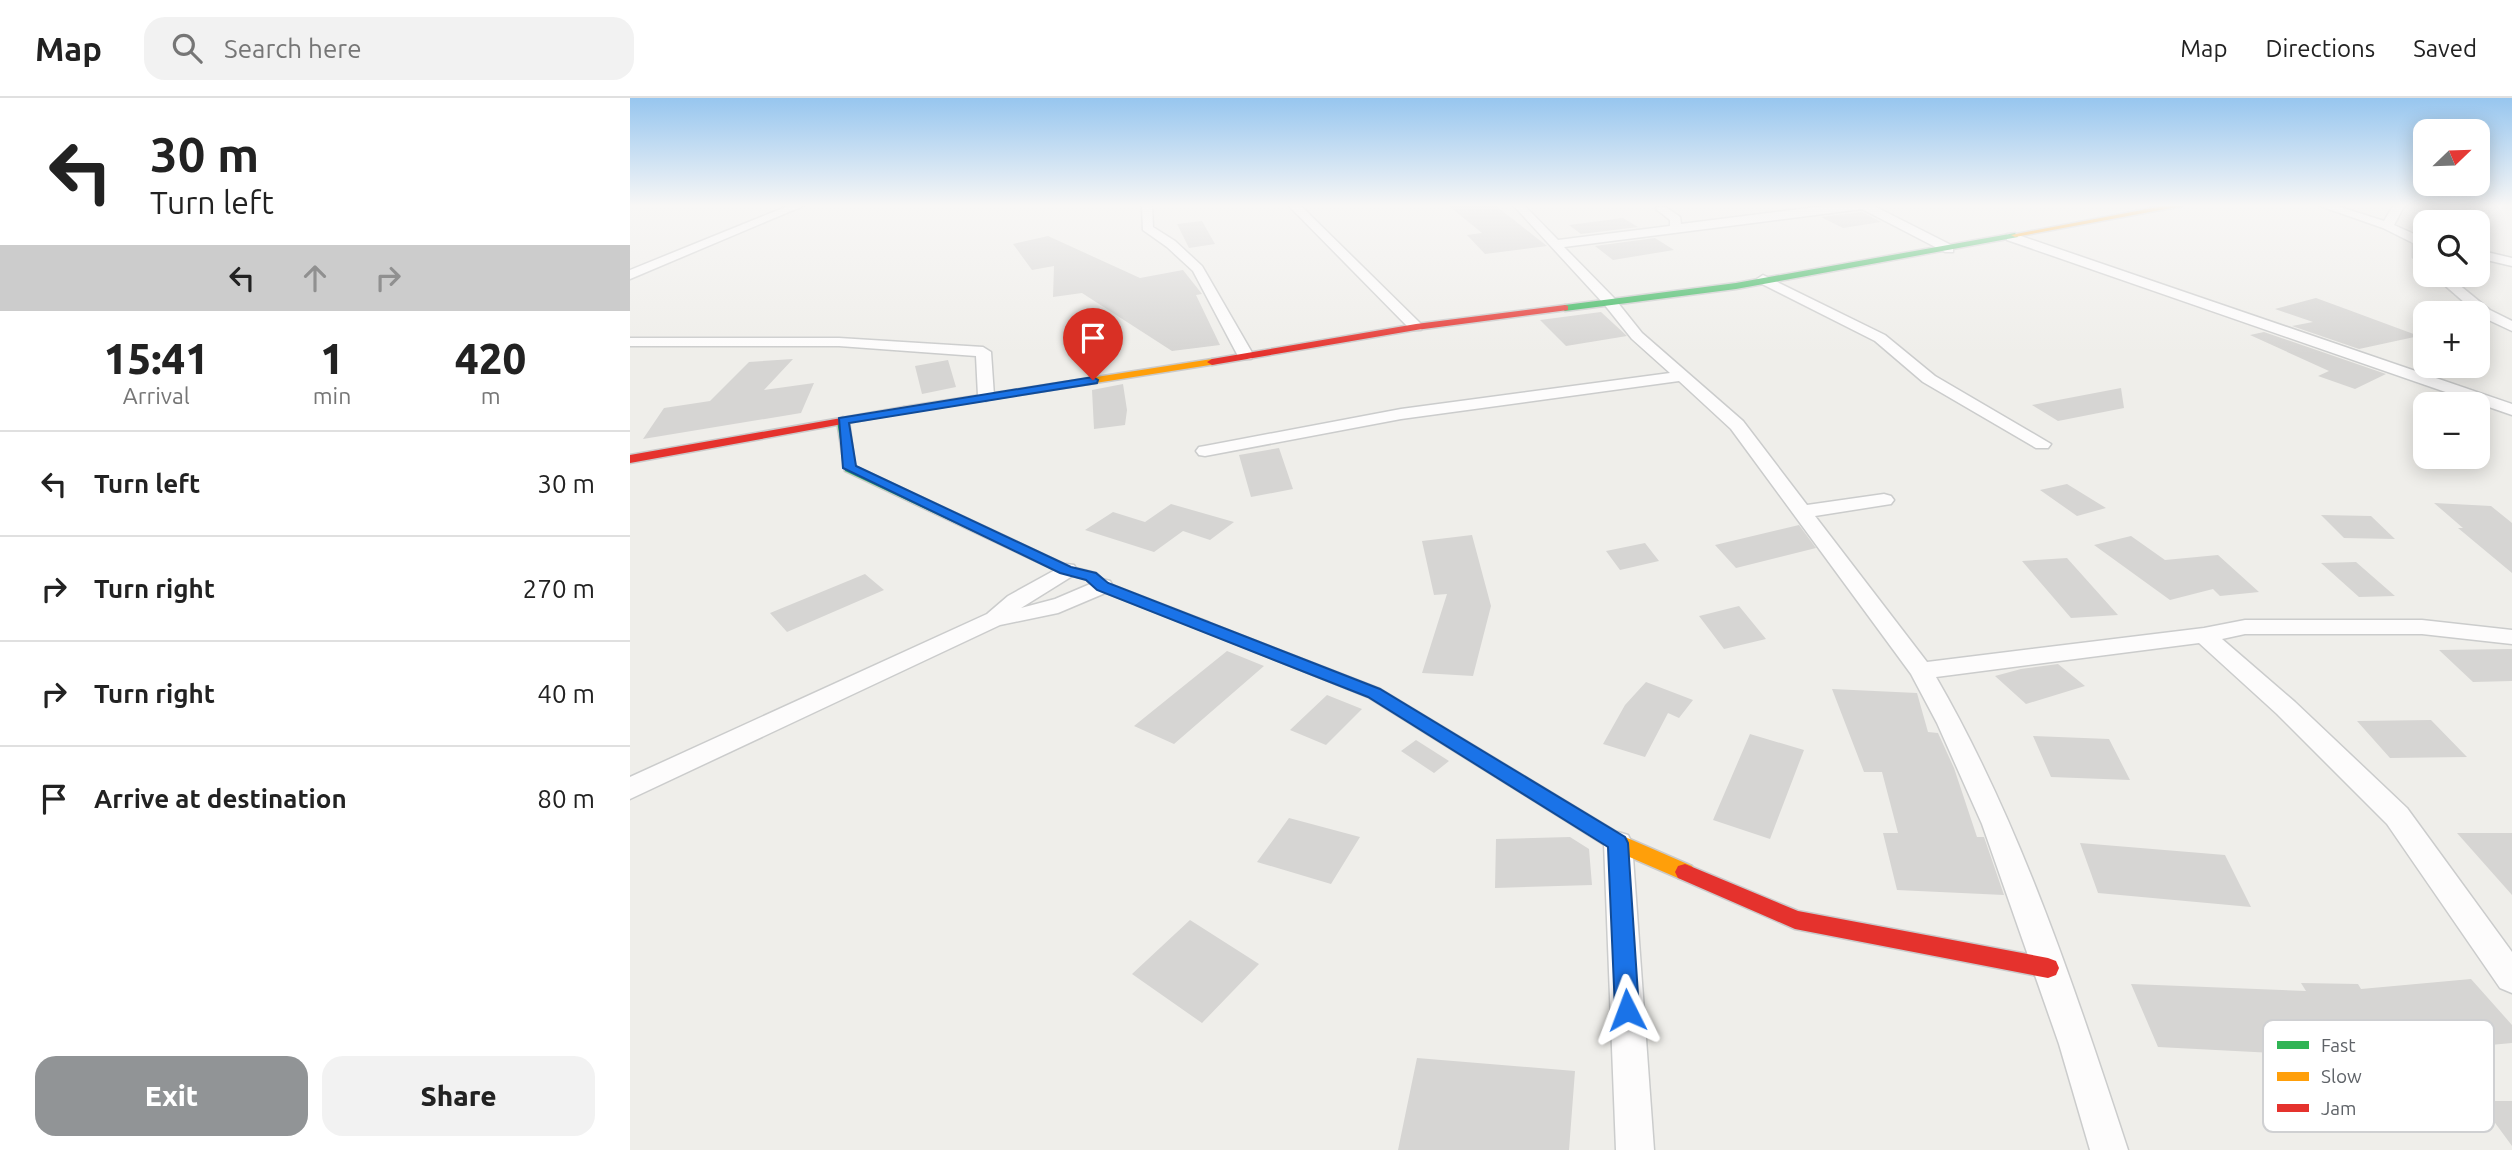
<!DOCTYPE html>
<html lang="en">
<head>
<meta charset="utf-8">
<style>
  body { margin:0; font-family:Ubuntu,sans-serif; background:#f2f2f2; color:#222; height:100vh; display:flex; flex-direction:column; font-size:26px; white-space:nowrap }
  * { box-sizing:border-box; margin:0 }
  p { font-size:23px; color:#767676 }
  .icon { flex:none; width:38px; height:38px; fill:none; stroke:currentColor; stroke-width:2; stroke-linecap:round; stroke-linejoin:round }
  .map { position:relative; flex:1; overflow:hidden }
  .side { display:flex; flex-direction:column; background:#fff; width:630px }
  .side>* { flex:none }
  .top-card { background:#fff; color:#222; overflow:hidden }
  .needle { width:46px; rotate:67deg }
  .controls { position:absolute; left:1783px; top:21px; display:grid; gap:14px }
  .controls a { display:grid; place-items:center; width:77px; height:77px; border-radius:14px; background:#fff; box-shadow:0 4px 18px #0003; font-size:35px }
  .pin { position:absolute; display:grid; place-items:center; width:60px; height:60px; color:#fff; margin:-72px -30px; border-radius:50% 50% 50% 0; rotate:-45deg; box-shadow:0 0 7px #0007 }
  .pin .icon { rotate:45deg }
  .me { position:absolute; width:77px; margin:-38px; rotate:357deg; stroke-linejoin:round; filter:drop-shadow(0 0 5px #0008) }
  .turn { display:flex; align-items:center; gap:24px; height:147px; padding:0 35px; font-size:32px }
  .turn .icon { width:91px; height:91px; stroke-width:2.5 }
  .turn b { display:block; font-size:49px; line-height:60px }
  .lanes { display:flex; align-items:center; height:66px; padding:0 35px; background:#0003; justify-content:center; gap:35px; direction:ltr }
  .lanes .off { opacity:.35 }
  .eta { display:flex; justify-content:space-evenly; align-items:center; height:119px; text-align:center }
  .eta b { font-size:42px; font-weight:800; line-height:49px }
  .primary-button { display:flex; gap:14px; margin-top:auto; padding:14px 35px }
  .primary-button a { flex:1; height:80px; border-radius:21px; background:#919496; color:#fff; font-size:28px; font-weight:800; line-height:80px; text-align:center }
  .primary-button a+a { background:#f2f2f2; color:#222 }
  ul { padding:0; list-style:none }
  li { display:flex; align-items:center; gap:21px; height:105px; padding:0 35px; border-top:2px solid #e0e0e0 }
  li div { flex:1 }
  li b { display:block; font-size:26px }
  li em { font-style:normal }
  header { display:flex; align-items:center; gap:42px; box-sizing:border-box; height:98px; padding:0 35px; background:#fff; border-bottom:2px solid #e0e0e0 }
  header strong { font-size:33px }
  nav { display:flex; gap:38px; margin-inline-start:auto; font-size:24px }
  .search { width:490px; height:63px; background:#f2f2f2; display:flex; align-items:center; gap:18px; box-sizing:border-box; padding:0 24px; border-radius:21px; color:#767676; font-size:26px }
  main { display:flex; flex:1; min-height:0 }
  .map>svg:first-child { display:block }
  .building { fill:#d6d5d3 }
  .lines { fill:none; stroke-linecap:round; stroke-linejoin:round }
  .street-casing { stroke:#cbcccc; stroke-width:3 }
  .fast-casing { stroke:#cacacb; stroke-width:3 }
  .slow-casing { stroke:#cacacb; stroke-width:3 }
  .jam-casing { stroke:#cacacb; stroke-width:3 }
  .street { fill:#fdfcfc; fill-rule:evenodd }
  .fast { fill:#30b455; fill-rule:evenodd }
  .slow { fill:#ff9f0a; fill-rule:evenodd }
  .jam { fill:#e5322d; fill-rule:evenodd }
  .route { fill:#1a73e8; stroke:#114b97; stroke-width:2 }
  .key { fill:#fff; stroke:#cfd0d2; stroke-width:2 }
  .key-label { font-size:19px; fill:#5f6368 }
</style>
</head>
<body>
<header>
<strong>Map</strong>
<div class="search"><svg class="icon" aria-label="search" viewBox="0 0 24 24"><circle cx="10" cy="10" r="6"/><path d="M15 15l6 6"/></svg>Search here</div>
<nav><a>Map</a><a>Directions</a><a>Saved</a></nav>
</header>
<main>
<section class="side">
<div class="top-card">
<div class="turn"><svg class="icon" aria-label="left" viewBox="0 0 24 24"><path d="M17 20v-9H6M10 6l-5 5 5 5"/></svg><div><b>30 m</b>Turn left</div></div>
<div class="lanes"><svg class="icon" aria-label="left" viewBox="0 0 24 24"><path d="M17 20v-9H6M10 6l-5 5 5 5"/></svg><svg class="icon off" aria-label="ahead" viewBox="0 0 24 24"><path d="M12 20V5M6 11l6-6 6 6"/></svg><svg class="icon off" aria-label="right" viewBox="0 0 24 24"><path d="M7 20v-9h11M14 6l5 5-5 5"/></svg></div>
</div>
<div class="eta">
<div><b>15:41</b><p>Arrival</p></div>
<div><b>1</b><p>min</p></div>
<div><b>420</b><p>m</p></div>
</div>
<ul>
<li><svg class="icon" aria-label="left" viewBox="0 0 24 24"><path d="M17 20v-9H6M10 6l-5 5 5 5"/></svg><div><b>Turn left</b></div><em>30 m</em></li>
<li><svg class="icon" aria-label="right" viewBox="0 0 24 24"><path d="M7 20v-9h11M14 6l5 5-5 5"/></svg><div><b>Turn right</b></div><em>270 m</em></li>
<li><svg class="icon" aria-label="right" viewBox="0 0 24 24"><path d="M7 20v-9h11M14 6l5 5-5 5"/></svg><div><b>Turn right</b></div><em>40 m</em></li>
<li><svg class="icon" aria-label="arrive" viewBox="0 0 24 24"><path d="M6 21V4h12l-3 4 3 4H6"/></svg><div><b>Arrive at destination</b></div><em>80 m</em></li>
</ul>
<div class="primary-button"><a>Exit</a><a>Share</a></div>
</section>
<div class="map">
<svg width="1882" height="1052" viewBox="0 0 1882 1052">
  <rect width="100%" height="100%" fill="#efeeea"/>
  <!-- building -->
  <path class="building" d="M819,108h47l51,40 -62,8 -18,-19 15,-2z
    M1232,114l19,10 -38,6 -22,-11z
    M993,120l15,9 -57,7 -12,-9z
    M572,123l13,23 -26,4 -12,-24z
    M418,138l92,42 43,-8 19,24 -6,1 24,50 -48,6 -90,-58 -29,4 1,-31 -22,4 -19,-26z
    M1025,140l19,12 -61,10 -18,-14z
    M1686,200l30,11 73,27 -60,13 -67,-23 21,-4 -38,-13z
    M971,214l26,24 -61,10 -26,-26z
    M1634,234l122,42 -31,15 -37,-13 11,-5 -79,-36z
    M163,261l-29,31 50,-7 -13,30 -158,26 21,-31 46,-7 39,-39z
    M318,262l8,27 -34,7 -7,-28z
    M493,286l4,26 -2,15 -31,4 -2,-39z
    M1491,290l3,20 -66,13 -26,-16z
    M649,350l14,41 -42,8 -12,-42z
    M1437,386l39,24 -29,8 -37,-26z
    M1804,405l57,3 21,17v50l-54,-45h5z
    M541,406l63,18 -24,18 -27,-9 -29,21 -69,-22 28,-18 32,10z
    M1691,417l50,1 24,23 -51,-1z
    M1169,427l17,23 -80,20 -21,-23z
    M842,437l19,71 -18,70 -51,-3 25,-79 -13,1 -12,-54z
    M1501,438l34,24 53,-5 41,37 -39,4 -7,-7 -43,11 -76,-55z
    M1015,445l14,18 -39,9 -14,-19z
    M1437,460l51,57 -47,3 -49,-57z
    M1726,464l39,34 -36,1 -38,-34z
    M235,476l19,16 -97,42 -17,-19z
    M1109,508l27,33 -42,10 -25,-33z
    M1882,551v32l-39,1 -34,-32z
    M597,553l37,15 -90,78 -40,-18z
    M1428,566l27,22 -59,18 -31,-28 26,-7z
    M1016,584l47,18 -14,18 -11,-5 -23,44 -42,-13 22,-39z
    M1202,591l85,4 11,39 10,1 16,35 23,69h7l20,58 -107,-5 -14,-57h15l-16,-61h-18z
    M697,597l35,14 -36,36 -36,-15z
    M1801,622l36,37 -77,1 -33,-37z
    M1120,636l54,16 -34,89 -57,-19z
    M1403,638l76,3 21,41 -79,-3z
    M786,642l33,21 -15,12 -33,-22z
    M659,720l71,19 -29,47 -74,-22z
    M1827,735h55v62z
    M940,739l19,12 3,36 -97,3 1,-49z
    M1450,745l145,12 26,52 -153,-14z
    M560,822l69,44 -57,59 -70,-49z
    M1841,881l41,46v18l-108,10 5,7 -251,-13 -27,-63 175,7 -5,-8 57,1 3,5z
    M787,960l158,13 -6,79h-171z
    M1849,1003h33v45z"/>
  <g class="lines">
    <!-- street casing -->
    <g class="street-casing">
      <path id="street" d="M158,108h15l-173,73v-9z
        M512,108h10l1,21 22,14 27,25 52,90 -3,3h-10l-3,-3 -45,-85 -26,-24 -24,-17z
        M659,108h12l120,118 2,3 -2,3h-10z
        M884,108h11l33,34 112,-14v-6l-14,-11 3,-3 7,1 14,10 1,7 143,-18h50l79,40v6h-8l-83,-43 -298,38 50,51 28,35 101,88 64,84 77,-11 7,2 3,4 -3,4 -76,12 112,146 277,-34 41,-8h177l90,10v14l-90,-10h-177l-23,5 73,63 112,106 105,144v41l-12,-5 -113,-164 -110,-110 -78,-71 -263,34c85,147 139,312 192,473h-38l-31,-106 -77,-220 -45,-101 -26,-49 -180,-245 -52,-48 -278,38 -196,37 -6,-1 -3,-4 3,-4 6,-1 196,-37 269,-36 -38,-34 -28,-35z
        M1690,108h17l47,15 9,-15h11l-10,19 29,13 3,29 -13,-10v-14l-30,-15z
        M1377,136h8l497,170v11l-505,-175z
        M1848,152l34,8v8l-34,-8z
        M1133,177l122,60 50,41 116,68 -3,4h-12l-113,-66 -48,-41 -117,-59 -1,-3z
        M1803,177h14l43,35 22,11v10l-32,-15z
        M0,240h209l144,9 8,5 3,44 -8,5 -8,-5 -2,-40 -137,-10h-209z
        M436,466l8,1 3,5 -3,5 -53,33 34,-9 47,-20 8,2 3,5 -3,5 -52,22 -58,12 -370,174v-22l357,-163 21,-18z
        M988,734l10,3 4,8 22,307h-38l-12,-307 4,-8z"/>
    </g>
    <!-- fast casing -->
    <g class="fast-casing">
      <path id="fast" d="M1385,135l3,4 -282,52 -171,22 -5,-3 5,-3 171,-22z
        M213,319l6,4 6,45 216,101 25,6 11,10 101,39 2,3 -2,3h-12l-99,-39 -11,-10 -25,-6 -216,-102 -8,-50z"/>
    </g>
    <!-- slow casing -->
    <g class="slow-casing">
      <path id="slow" d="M1533,108h19l-167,31 -4,-2z
        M582,261l4,1v4l-312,49 -6,-3 6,-3z
        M572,522l178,69 245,148 67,29 3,6 -3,6 -7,2 -7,-2 -67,-29 -243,-152 -172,-69 -2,-3z"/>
    </g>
    <!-- jam casing -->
    <g class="jam-casing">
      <path id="jam" d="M935,207l3,1v4l-152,20 -204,35 -5,-3 5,-3 204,-35z
        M274,309l6,3 -2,2 -278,51v-8z
        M1055,766l113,47 250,47 8,3 3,7 -3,7 -8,3 -253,-49 -117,-51 -3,-6 3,-6z"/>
    </g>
    <!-- street -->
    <use href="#street" class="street"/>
    <!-- fast -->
    <use href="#fast" class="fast"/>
    <!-- slow -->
    <use href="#slow" class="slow"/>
    <!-- jam -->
    <use href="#jam" class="jam"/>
  </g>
  <!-- sky -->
  <linearGradient id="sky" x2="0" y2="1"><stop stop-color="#97c6ef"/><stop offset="0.42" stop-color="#f8f7f6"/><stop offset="1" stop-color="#f8f7f6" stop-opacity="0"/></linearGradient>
  <rect width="1882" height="256" fill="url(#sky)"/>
  <!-- route -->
  <path class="route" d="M463,279l5,3 -1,3 -248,40 7,43 215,101 25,6 12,10 272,106 245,148 3,6 11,167 -4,8 -8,3 -9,-3 -3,-8 -7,-163 -240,-150 -271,-107 -11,-10 -26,-7 -217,-105 -4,-50z"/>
  <!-- legend -->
  <rect x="1633" y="922" width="231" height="112" rx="10" class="key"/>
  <rect x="1647" y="943" width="32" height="8" fill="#30b455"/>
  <rect x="1647" y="974" width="32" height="9" fill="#ff9f0a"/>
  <rect x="1647" y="1006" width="32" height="8" fill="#e5322d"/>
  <g class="key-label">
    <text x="1691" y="954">Fast</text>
    <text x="1691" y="985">Slow</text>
    <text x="1691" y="1017">Jam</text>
  </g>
</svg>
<div class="controls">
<a><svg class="needle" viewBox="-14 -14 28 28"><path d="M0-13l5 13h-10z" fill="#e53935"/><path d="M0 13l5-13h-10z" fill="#767676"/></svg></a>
<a><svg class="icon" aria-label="search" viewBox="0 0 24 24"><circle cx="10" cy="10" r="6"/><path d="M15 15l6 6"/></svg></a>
<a>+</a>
<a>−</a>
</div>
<div class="pin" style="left:463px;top:282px;background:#d93025"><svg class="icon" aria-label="arrive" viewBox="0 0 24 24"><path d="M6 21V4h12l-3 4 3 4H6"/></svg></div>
<svg class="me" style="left:997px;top:912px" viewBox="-20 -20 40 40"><path d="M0-17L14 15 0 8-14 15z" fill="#1a73e8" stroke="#fff" stroke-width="4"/></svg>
</div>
</main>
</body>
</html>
